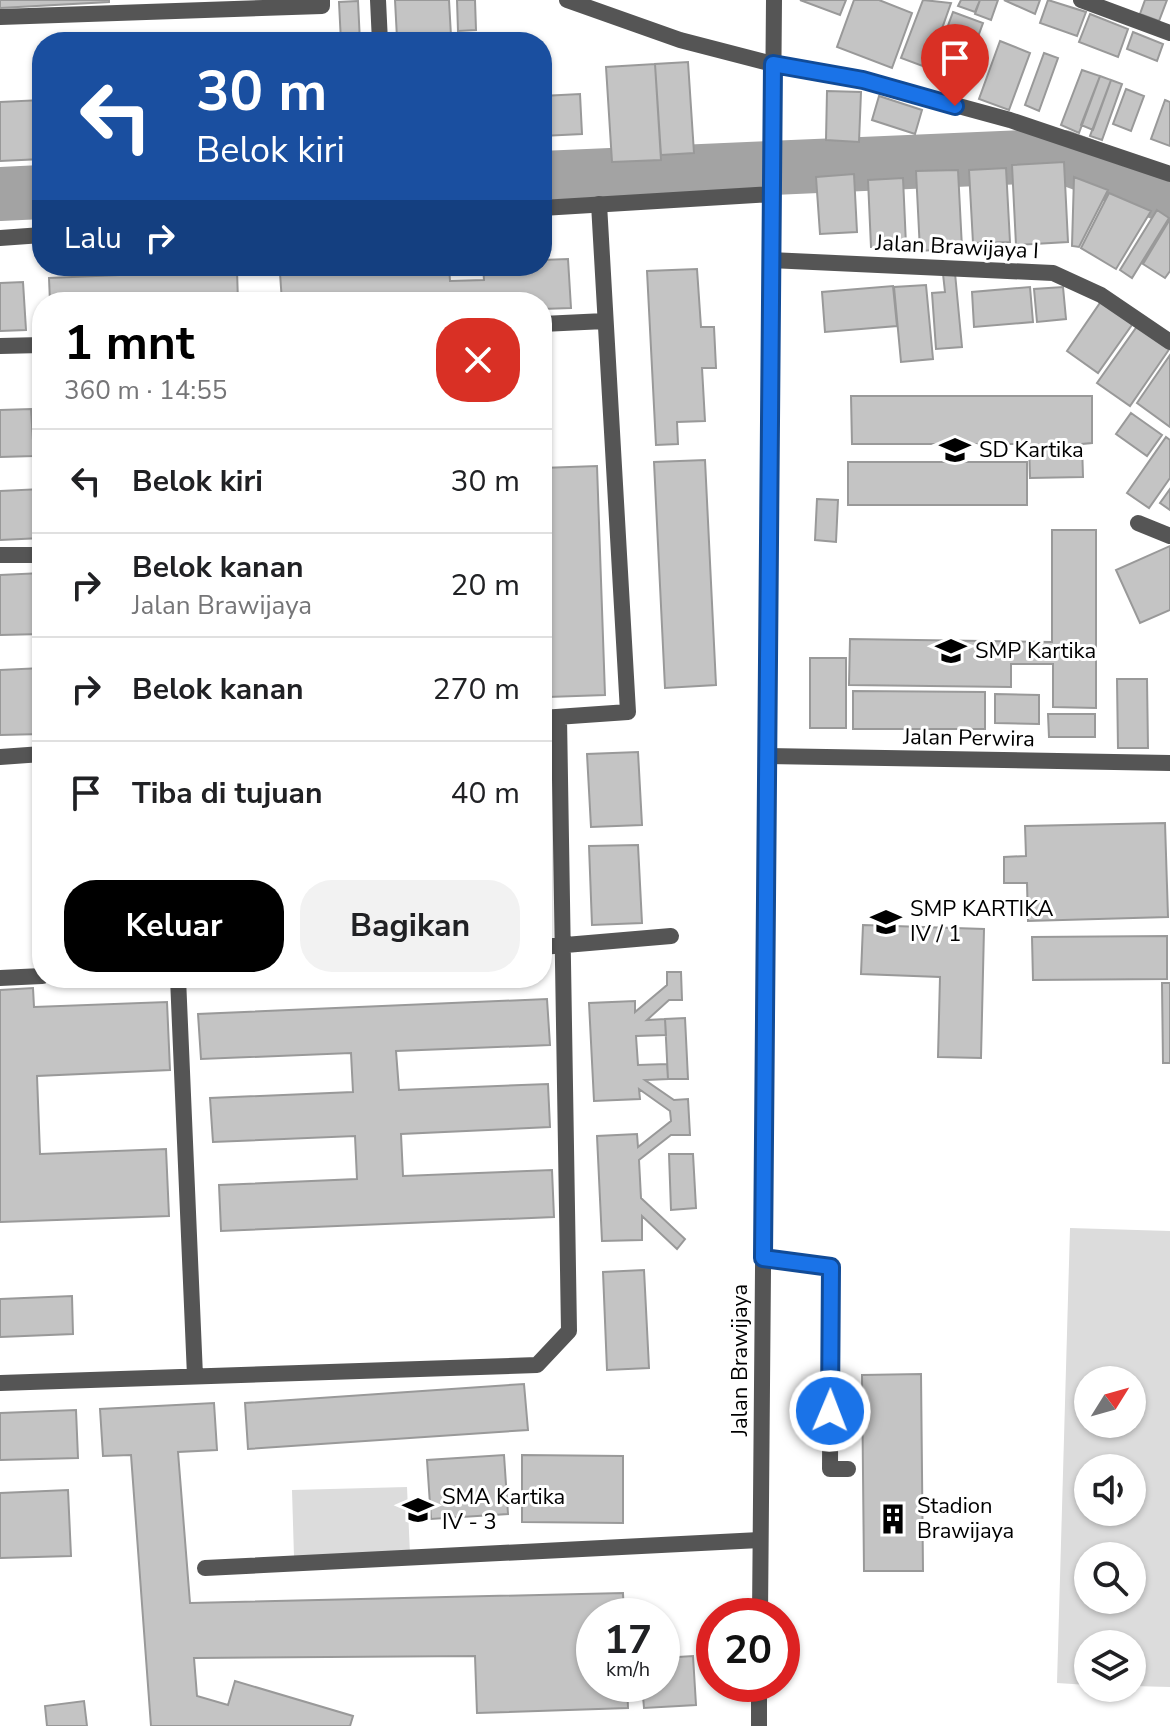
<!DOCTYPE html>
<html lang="id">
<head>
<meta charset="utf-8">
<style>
  body { margin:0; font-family:"Nunito Sans",sans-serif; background:#f2f2f2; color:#202124; height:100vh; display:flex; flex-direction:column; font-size:30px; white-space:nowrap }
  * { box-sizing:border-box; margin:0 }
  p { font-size:26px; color:#757577 }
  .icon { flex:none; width:44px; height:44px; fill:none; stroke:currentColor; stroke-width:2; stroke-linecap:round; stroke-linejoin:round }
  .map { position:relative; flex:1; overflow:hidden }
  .drawer { position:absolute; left:32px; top:292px; width:520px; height:696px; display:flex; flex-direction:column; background:#fff; border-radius:32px; box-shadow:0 2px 6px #0004 }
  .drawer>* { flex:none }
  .hud { position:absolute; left:32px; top:32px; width:520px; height:244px; border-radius:32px; box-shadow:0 2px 6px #0004; background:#1a4fa0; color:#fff; overflow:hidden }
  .needle { width:52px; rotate:53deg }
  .tools { position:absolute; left:1074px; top:1366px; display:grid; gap:16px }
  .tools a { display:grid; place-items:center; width:72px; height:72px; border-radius:50%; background:#fff; box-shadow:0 2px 6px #0004; font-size:40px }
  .speed { position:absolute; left:576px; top:1598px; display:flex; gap:16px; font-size:40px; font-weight:700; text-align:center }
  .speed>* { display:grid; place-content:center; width:104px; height:104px; border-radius:50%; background:#fff; box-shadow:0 2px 6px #0004; line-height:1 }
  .speed small { font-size:20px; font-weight:400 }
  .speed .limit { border:12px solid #d22; background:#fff; color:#111 }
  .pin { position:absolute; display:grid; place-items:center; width:68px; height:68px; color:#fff; margin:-82px -34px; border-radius:50% 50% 50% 0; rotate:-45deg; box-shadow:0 0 8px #0007 }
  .pin .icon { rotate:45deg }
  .me { position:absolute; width:88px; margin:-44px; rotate:1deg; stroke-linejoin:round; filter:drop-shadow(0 0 6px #0008) }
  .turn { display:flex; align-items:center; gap:28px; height:168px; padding:0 32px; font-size:36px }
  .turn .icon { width:104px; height:104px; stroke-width:2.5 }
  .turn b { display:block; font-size:56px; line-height:68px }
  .then { display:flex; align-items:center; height:76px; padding:0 32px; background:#0003; gap:16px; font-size:30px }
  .round { display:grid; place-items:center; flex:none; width:84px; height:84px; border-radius:32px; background:#f2f2f2 }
  .overview { display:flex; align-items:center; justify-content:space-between; height:136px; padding:0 32px }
  h1 { font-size:48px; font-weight:700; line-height:60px; color:#000 }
  .button { display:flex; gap:16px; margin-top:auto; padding:16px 32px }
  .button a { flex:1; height:92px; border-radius:32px; background:#000; color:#fff; font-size:32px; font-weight:700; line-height:92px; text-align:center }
  .button a+a { background:#f2f2f2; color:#202124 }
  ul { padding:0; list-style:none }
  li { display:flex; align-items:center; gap:24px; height:104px; padding:0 32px; border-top:2px solid #e0e0e0 }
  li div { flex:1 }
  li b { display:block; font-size:30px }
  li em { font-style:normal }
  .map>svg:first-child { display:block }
  .green { fill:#dcdcdc; fill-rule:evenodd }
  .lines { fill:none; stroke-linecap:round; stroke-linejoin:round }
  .river { stroke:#a3a3a3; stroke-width:54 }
  .building { fill:#c4c4c4; stroke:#999; stroke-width:2 }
  .service { stroke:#555; stroke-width:16 }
  .minor { stroke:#555; stroke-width:16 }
  .tertiary { stroke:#555; stroke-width:16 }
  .route-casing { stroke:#114b97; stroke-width:20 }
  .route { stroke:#1a73e8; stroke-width:14 }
  .labels { text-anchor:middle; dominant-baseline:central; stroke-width:6; stroke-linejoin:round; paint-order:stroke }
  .street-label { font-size:22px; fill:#000; stroke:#fff }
  .poi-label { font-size:22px; fill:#000; stroke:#fff; text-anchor:start }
</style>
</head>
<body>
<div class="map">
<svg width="1170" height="1726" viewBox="0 0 1170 1726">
  <rect width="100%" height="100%" fill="#fff"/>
  <!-- green -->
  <path class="green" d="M1070,1228l100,3v456l-38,-1v-42h-44v41l-31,-2zM1088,1380h44v44h-44zM1088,1468h44v44h-44zM1088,1556h44v44h-44z
    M407,1487l3,67 -116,3 -2,-67z"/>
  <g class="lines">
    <!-- river -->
    <path class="river" d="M542,178l504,-22 17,1 107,40
      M0,194l42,-2"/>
  </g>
  <!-- building -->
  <path class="building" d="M0,0h109v2l-109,6z
    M395,0h54l2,36 -54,2z
    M457,0h18l1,30 -18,1z
    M800,0h46l-6,15z
    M854,0h25l33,13 -20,55 -55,-21z
    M923,0l28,3 -23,65 -27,-10z
    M961,0h19l-5,12 -17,-6z
    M980,0h18l-7,20 -16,-6z
    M1004,0h36l-5,14z
    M1048,0l38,12 -9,24 -37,-13z
    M1145,0h22l-8,21 -19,-7z
    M358,1l2,41h-19l-2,-40z
    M953,12l30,11 -24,65 -30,-11z
    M1090,14l38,15 -10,28 -39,-15z
    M1133,32l30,12 -6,17 -30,-12z
    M458,35h18v7h-18z
    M319,38v4h-84z
    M1000,41l30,12 -21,57 -30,-11z
    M1044,53l14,5 -19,53 -14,-6z
    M688,62l6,91 -33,2 -6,-91z
    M655,64l6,96 -49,2 -6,-95z
    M1082,70l18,6 -21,57 -18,-8z
    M1100,76l11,4 -18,50 -12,-5z
    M1111,80l11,4 -20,56 -12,-4z
    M1126,89l18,7 -13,35 -18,-7z
    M827,91l34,1 -2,50 -33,-2z
    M580,94l2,40 -40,2v-40z
    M879,96l43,14 -7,24 -43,-14z
    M42,100v59l-42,2v-59z
    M1165,100l5,2v44l-19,-7z
    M1064,162l4,80 -52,3 -4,-80z
    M1006,168l4,74 -37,1 -4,-73z
    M958,170l4,78 -42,3 -4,-80z
    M854,174l3,58 -37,2 -4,-57z
    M1074,177l34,13 -29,57 -7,-1z
    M903,178l3,67 -35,2 -3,-67z
    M1109,193l42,18 -35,58 -35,-21z
    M1157,210l12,8 -37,60 -12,-8z
    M1170,219v52l-5,7 -22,-14z
    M568,259l3,49 -29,1v-7h-260l-2,-29 169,-7 1,15 34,-1 -1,-14h59v-6z
    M697,269l4,58h13l2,41h-14l3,53 -28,1 1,22 -22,1 -9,-174z
    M237,270l1,32h-188l-1,-24z
    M955,273l7,74 -26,2 -4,-56 13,-1 -2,-18z
    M23,282l3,48 -26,1v-48z
    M926,285l7,74 -32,3 -7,-75z
    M893,286l4,40 -72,6 -3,-40z
    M1030,287l3,35 -59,5 -2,-35z
    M1063,287l3,32 -29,3 -3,-33z
    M1102,300l32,22 -36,51 -31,-22z
    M1138,325l32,23 -40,58 -33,-23z
    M1170,355v72l-33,-24z
    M851,396h241v47l-10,1 1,33 -53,1 -1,-34h-177z
    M31,409l3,47 -34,1v-47z
    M1131,413l31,22 -15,21 -31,-22z
    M1166,437l4,3v38l-21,30 -22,-15z
    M705,460l11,225 -51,3 -11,-226z
    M848,462h179v43h-179z
    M597,466l8,229 -57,2 -6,-229z
    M42,489v49l-42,2v-49z
    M1170,489v21l-10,-7z
    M817,499l21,1 -2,42 -21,-2z
    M1052,530h44v178l-43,-1v-43h-42v23l-162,-2 1,-46 202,3z
    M1170,546v64l-30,13 -24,-53z
    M42,573v61l-42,1v-60z
    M810,658h36v70h-36z
    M42,668v66l-42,1v-65z
    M1117,679h30l1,69h-30z
    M853,691l132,1v37h-132z
    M995,694l44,1v29l-44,-1z
    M1048,714h47v23h-46z
    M638,752l4,73 -51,2 -4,-73z
    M1165,823l3,94 -140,4 -1,-38h-23v-26l22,-1 -1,-30z
    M638,845l4,78 -50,2 -3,-79z
    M863,925l121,4 -3,129 -43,-1 2,-80 -79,-3z
    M1167,936v43l-134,1 -1,-43z
    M667,972h14l1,28h-13l-22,20 18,-1 1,16 -30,1 2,29 29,-1 1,15 -23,1 29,20 14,-1 2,36h-19l-32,25 2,38 44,41 -8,10 -35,-33v24l-40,1 -5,-105 40,-2 1,13 33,-26 -1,-10 -31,-22 1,10 -46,2 -5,-98 46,-2v11l32,-27z
    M1162,983h8v80h-7z
    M33,988l1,19 133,-5 3,68 -133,6 3,78 126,-5 3,67 -169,6v-232z
    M547,999l3,46 -154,6 3,39 149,-6 2,43 -149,7 2,42 149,-6 2,47 -333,14 -2,-46 138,-6 -2,-43 -142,6 -3,-44 143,-6 -2,-39 -150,6 -3,-45z
    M685,1018l3,61h-20l-3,-60z
    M669,1154h24l3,54 -25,2z
    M644,1270l5,98 -42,2 -4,-98z
    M72,1296l1,38 -73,3v-38z
    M921,1374l2,197h-59l-2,-196z
    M524,1384l4,46 -280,19 -3,-46z
    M214,1403l3,47 -39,2 12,151 433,-10 1,23h-30v68h33l1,24 -151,5 -2,-57 -281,2 3,38 31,9 7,-24 118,35 -3,10h-199l-20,-271 -28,1 -3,-47z
    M76,1410l2,48 -78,2v-47z
    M504,1455l4,59 -77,5 -4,-59z
    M522,1455l101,1v67l-101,-1z
    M68,1490l3,66 -71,2v-65z
    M693,1656l3,49 -52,3 -2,-24h20v-26z
    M84,1701l3,25h-40l-2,-20z"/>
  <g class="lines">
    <!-- service -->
    <path class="service" d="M763,1258l68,9 -1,202h18"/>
    <!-- minor -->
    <path class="minor" d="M378,0l2,42
      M567,0l113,40 93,24 90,16 147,40 160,54
      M1081,0l89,33
      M0,17l322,-11v-6
      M770,260l283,13 48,22 69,47
      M542,324l63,-3
      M0,346l42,-1
      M1138,523l32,13
      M0,555h42
      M542,718l86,-6 -29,-508
      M767,756l403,7
      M0,757l42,-3
      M542,947l129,-11
      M0,978l42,-2
      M178,978l17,398
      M0,1383l537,-18 32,-34 -10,-614
      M205,1568l555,-28"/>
    <!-- tertiary -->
    <path class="tertiary" d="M542,208l229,-14
      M0,238l42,-3
      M760,1616l14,-1616
      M759,1726v-42"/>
  </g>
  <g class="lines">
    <!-- route casing -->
    <g class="route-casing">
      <path id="route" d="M830,1411l1,-144 -68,-9 10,-1194 90,16 92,26"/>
    </g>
    <!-- route -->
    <use href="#route" class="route"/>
  </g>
  <!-- icons -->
  <defs>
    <g id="school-bare" transform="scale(2.4)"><path d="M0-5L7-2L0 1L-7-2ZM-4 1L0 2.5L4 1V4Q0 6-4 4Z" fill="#000" stroke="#fff" stroke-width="2.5" paint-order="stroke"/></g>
    <g id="building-bare" transform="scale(2.4)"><path d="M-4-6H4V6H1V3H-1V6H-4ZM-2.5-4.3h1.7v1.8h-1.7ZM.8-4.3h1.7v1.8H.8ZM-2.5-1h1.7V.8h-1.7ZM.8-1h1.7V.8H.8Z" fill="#000" stroke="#fff" stroke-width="2.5" paint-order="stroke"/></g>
  </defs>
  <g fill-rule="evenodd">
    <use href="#school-bare" x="955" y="450"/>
    <use href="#school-bare" x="951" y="651"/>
    <use href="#school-bare" x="886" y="922"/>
    <use href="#school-bare" x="418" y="1510"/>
    <use href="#building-bare" x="893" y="1519"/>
  </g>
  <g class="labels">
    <!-- street labels -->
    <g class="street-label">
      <text transform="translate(957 247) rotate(3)">Jalan Brawijaya I</text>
      <text transform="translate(969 738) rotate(1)">Jalan Perwira</text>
      <text transform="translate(740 1360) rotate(-90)">Jalan Brawijaya</text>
    </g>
    <!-- poi labels -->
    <g class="poi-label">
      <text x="979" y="450">SD Kartika</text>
      <text x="975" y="651">SMP Kartika</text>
      <text x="910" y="909">SMP KARTIKA<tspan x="910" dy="25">IV / 1</tspan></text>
      <text x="442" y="1497">SMA Kartika<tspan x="442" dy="25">IV - 3</tspan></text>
      <text x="917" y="1506">Stadion<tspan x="917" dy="25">Brawijaya</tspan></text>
    </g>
  </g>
</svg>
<div class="tools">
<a><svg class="needle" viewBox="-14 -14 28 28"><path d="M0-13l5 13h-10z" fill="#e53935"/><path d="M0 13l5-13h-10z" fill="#757577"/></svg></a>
<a><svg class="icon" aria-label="sound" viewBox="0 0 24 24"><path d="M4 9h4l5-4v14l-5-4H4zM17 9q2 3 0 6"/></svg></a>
<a><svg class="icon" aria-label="search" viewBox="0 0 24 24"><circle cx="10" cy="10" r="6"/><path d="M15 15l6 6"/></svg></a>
<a><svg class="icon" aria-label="layers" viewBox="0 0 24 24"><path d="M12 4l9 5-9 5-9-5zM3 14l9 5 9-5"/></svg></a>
</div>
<div class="speed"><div>17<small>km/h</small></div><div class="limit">20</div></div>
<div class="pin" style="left:955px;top:106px;background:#d93025"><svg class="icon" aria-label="arrive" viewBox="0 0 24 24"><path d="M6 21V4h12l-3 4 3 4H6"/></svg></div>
<svg class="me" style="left:830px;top:1411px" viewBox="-20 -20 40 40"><circle r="17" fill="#1a73e8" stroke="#fff" stroke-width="3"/><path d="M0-11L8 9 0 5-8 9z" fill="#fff"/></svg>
<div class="hud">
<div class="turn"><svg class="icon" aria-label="left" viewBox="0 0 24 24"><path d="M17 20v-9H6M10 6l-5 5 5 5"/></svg><div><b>30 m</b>Belok kiri</div></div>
<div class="then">Lalu<svg class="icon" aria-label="right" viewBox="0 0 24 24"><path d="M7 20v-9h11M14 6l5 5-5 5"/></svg></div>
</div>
<section class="drawer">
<div class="overview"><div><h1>1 mnt</h1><p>360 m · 14:55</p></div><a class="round" style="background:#d93025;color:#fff"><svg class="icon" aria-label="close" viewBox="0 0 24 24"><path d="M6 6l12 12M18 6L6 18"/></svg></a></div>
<ul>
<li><svg class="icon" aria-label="left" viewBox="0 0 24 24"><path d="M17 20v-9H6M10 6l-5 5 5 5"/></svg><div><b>Belok kiri</b></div><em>30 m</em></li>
<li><svg class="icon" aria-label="right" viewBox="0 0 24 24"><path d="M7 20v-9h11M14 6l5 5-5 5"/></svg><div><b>Belok kanan</b><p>Jalan Brawijaya</p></div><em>20 m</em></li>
<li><svg class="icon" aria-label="right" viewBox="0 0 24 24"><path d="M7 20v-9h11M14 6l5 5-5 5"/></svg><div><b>Belok kanan</b></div><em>270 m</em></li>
<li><svg class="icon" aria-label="arrive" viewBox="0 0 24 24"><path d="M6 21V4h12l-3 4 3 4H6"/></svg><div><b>Tiba di tujuan</b></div><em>40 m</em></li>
</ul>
<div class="button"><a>Keluar</a><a>Bagikan</a></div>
</section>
</div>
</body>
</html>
